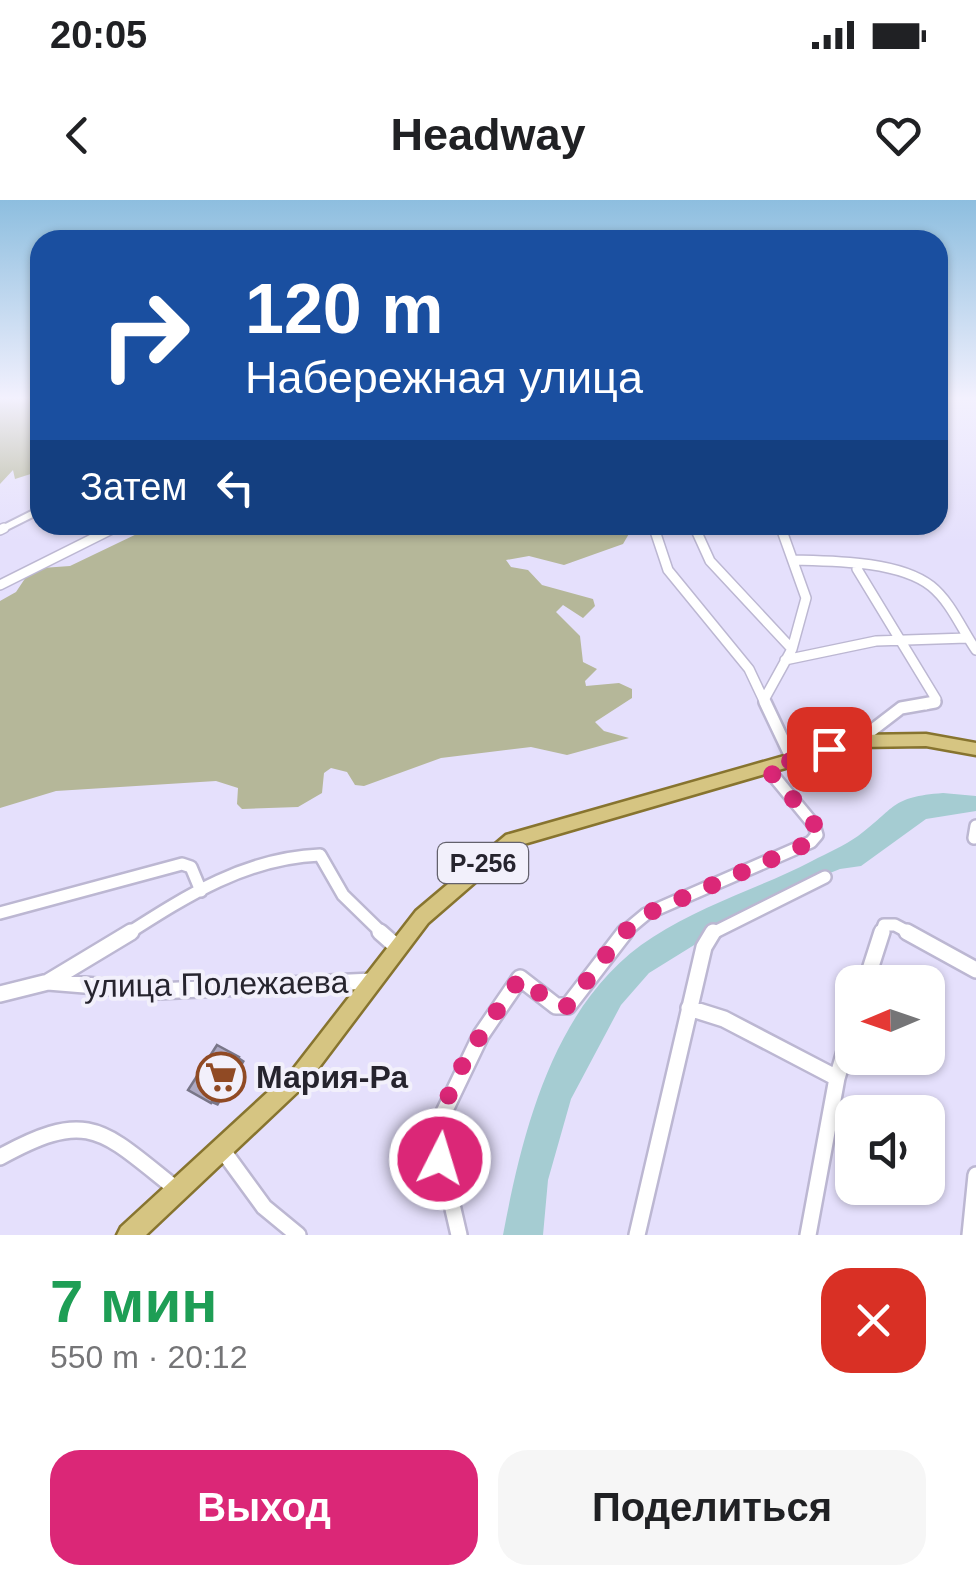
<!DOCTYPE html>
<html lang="ru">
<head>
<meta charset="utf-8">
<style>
  body { margin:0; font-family:Helvetica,sans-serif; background:#f6f6f6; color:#202124; height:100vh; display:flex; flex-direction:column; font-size:38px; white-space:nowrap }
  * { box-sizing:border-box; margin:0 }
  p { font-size:32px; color:#757577 }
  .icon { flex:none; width:55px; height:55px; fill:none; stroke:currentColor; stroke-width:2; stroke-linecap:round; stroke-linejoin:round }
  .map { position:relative; height:1035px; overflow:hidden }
  .side { display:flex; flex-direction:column; background:#fff; flex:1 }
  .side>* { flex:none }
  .hud { position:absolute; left:30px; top:30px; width:918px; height:305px; border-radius:30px; box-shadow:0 2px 8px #0004; background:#1a4fa0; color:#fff; overflow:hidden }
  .needle { width:65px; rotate:268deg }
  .tools { position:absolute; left:835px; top:765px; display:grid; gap:20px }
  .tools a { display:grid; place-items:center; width:110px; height:110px; border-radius:20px; background:#fff; box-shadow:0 2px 8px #0004; font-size:50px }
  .pin { position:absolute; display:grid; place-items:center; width:85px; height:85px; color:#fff; margin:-42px; border-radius:20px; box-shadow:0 5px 15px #0006 }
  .me { position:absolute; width:110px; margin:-55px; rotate:5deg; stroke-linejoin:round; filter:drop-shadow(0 0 8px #0008) }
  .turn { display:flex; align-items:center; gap:35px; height:210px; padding:0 50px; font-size:45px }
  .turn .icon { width:130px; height:130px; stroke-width:2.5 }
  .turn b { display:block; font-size:70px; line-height:85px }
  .then { display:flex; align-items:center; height:95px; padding:0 50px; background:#0003; gap:20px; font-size:38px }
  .round { display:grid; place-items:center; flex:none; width:105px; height:105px; border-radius:30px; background:#f6f6f6 }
  .overview { display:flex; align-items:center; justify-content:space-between; height:170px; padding:0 50px }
  h1 { font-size:60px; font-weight:700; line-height:75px; color:#1e9e55 }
  .primary-button { display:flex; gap:20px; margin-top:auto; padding:20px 50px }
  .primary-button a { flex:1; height:115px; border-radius:30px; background:#db2777; color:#fff; font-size:40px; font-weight:700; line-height:115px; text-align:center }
  .primary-button a+a { background:#f6f6f6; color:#202124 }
  .status { display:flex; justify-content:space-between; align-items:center; height:70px; padding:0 50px; background:#fff; direction:ltr }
  .status svg { height:28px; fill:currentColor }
  header { display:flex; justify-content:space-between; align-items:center; height:130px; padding:0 50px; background:#fff; font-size:45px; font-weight:700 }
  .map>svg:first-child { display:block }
  .forest { fill:#b5b799 }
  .water { fill:#a5ccd2 }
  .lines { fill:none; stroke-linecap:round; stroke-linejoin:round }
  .minor-far3-casing { stroke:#bcb7d2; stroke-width:10 }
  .minor-far2-casing { stroke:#bcb7d2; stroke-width:12 }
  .minor-far1-casing { stroke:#bcb7d2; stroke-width:16 }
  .minor-casing { stroke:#bcb7d2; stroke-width:20 }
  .major-casing { stroke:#87742f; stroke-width:5 }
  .minor-far3 { stroke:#fff; stroke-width:6 }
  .minor-far2 { stroke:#fff; stroke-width:9 }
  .minor-far1 { stroke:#fff; stroke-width:11 }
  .minor { stroke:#fff; stroke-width:15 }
  .major { fill:#d6c582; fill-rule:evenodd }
  .shaded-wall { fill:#797688 }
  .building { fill:#ada9c3; stroke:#797688; stroke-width:2.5 }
  .route { stroke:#db2777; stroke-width:18; stroke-dasharray:0 32.4 }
  .labels { text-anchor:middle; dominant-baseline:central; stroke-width:8; stroke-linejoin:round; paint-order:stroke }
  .shield { fill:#f2f0fb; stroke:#63616c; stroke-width:2.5 }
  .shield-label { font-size:25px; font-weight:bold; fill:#26242e }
  .near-street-label { font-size:32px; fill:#26242e; stroke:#f2f0fb }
  .near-poi-label { font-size:32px; font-weight:bold; fill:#26242e; stroke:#f2f0fb; text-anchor:start }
</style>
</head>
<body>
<div class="status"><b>20:05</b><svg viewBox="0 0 49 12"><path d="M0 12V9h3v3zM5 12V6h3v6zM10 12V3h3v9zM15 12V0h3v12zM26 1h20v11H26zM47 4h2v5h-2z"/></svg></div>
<header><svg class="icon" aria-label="back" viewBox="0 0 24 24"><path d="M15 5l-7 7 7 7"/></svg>Headway<svg class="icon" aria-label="heart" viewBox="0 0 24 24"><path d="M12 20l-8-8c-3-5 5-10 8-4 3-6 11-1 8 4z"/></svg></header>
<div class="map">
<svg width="976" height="1035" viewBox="0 0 976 1035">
  <rect width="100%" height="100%" fill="#e5e0fc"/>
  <!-- forest -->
  <path class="forest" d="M0,197h40v74l-25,8 -2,-9 -13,14z
    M180,325h433l17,7 -7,12 -59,21 -35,-9 -23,4 5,7 17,3 14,15 51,14 2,7 -12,12 -20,-13 -7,7 24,24 3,26 14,7 -12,12 1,5 33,-3 13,6v9l-37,24 9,9 25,7 -62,17 -36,-8 -90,11 -77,28 -9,-1 -8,-13 -16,-4 -7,5 -2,20 -24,14 -56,2 -5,-5 1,-16 -22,-7 -160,10 -56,17v-207l16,-9 12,-18 14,-6 28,-2 73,-35z"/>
  <!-- water -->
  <path class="water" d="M943,593l33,3v15l-50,8 -65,47 -21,3 -65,26 -126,78 -28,32 -50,94 -23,81 -5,55h-40c20,-106 52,-236 150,-298 49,-32 107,-49 159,-76 15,-8 32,-15 46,-25 38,-28 32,-39 85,-43z"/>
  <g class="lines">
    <!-- minor-far3 casing -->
    <g class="minor-far3-casing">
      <path id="minor-far3" d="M653,325l2,5
        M694,325l2,5
        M780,325l2,5
        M0,330l40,-20
        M109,330l11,-5"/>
    </g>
    <!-- minor-far2 casing -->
    <g class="minor-far2-casing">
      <path id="minor-far2" d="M654,328l14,42 81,99 17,36
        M695,328l15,33 82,88
        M0,330l4,-2
        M795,360c39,1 104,1 136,26 20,16 31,44 45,64
        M857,369l79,130 -10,6
        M0,385l114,-57
        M785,460l91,-19 91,-3
        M765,498l27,-49 14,-51 -25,-70"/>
    </g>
    <!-- minor-far1 casing -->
    <g class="minor-far1-casing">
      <path id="minor-far1" d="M765,502l27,57
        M858,541l43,-33 34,-6
        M974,638l2,-12
        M0,713l182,-49 9,3 10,24
        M127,734c61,-39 119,-76 193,-79l23,40 40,39
        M622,734l24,-20 165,-72 6,-7 -3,-10 -47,-57
        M711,734l114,-57
        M881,734l3,-9h11l17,9"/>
    </g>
    <!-- minor casing -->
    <g class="minor-casing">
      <path id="minor" d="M380,732l17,15
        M907,732l69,38
        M48,782l83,-50
        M866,782l16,-50
        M0,794l48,-12 109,9 215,-10
        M689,808l35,11 113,59
        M221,948l43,59 34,28
        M0,957c89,-49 102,-27 175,31
        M459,1035l-24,-104 46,-96 39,-57 36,28h12l57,-74
        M637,1035l67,-288 9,-15
        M808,1035l29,-157 15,-50
        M970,1035l6,-60"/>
    </g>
    <!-- major casing -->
    <g class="major-casing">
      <path id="major" d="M926,534l50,9v12l-50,-9 -68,1 -341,99 -89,77 -120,159 -162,153h-29l4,-8 173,-159 122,-157 90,-76 352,-100z"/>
    </g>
    <!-- minor-far3 -->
    <use href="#minor-far3" class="minor-far3"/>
    <!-- minor-far2 -->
    <use href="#minor-far2" class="minor-far2"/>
    <!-- minor-far1 -->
    <use href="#minor-far1" class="minor-far1"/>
    <!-- minor -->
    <use href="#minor" class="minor"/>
    <!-- major -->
    <use href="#major" class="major"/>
  </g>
  <!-- shaded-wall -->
  <path class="shaded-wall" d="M239,857l6,4 -27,45 -7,-3z"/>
  <!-- building -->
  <path class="building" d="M217,845l22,12 -28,46 -23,-13z"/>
  <!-- sky -->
  <linearGradient id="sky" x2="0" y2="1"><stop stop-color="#8dbedf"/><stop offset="0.58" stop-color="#f3f1fe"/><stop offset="1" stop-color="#f3f1fe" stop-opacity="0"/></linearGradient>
  <rect width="976" height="342" fill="url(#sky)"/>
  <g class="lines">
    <!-- route -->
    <path class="route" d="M440,959c-10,-63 46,-131 80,-181l36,28h12l52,-70 26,-22 165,-72 7,-7 -4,-11 -47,-56 62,-19"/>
  </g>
  <!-- icons -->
  <defs>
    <g id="supermarket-ring" transform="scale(2.5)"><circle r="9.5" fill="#f2f0fb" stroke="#904a24" stroke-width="1.5"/><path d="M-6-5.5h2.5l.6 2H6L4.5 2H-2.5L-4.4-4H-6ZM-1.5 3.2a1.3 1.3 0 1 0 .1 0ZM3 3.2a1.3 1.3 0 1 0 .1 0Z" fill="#904a24"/></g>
  </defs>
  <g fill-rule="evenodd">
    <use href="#supermarket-ring" x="221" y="877"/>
  </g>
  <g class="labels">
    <!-- shield labels -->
    <rect class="shield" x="438" y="643" width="90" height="40" rx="8"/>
    <g class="shield-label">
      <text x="483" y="663">Р-256</text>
    </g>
    <!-- near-street labels -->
    <g class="near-street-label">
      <text transform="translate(216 784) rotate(-1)">улица Полежаева</text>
    </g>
    <!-- near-poi labels -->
    <g class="near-poi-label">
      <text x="256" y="877">Мария-Ра</text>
    </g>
  </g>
</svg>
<div class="tools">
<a><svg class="needle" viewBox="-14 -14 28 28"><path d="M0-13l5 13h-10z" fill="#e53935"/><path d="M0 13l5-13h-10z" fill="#757577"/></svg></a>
<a><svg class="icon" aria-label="sound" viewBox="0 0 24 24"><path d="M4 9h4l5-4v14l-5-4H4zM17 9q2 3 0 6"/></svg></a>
</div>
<div class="pin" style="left:829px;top:549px;background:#d93025"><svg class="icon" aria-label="arrive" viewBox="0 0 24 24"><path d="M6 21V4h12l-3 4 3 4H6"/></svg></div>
<svg class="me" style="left:440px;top:959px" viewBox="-20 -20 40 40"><circle r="17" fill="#db2777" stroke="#fff" stroke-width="3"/><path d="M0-11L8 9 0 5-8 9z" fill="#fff"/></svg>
<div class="hud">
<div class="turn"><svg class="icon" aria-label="right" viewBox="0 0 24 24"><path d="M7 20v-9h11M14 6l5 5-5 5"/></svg><div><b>120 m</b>Набережная улица</div></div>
<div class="then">Затем<svg class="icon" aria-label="left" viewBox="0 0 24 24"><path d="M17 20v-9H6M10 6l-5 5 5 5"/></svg></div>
</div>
</div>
<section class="side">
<div class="overview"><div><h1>7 мин</h1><p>550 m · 20:12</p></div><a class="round" style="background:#d93025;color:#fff"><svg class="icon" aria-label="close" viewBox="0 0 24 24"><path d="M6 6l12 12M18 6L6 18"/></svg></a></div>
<div class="primary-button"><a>Выход</a><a>Поделиться</a></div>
</section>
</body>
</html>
